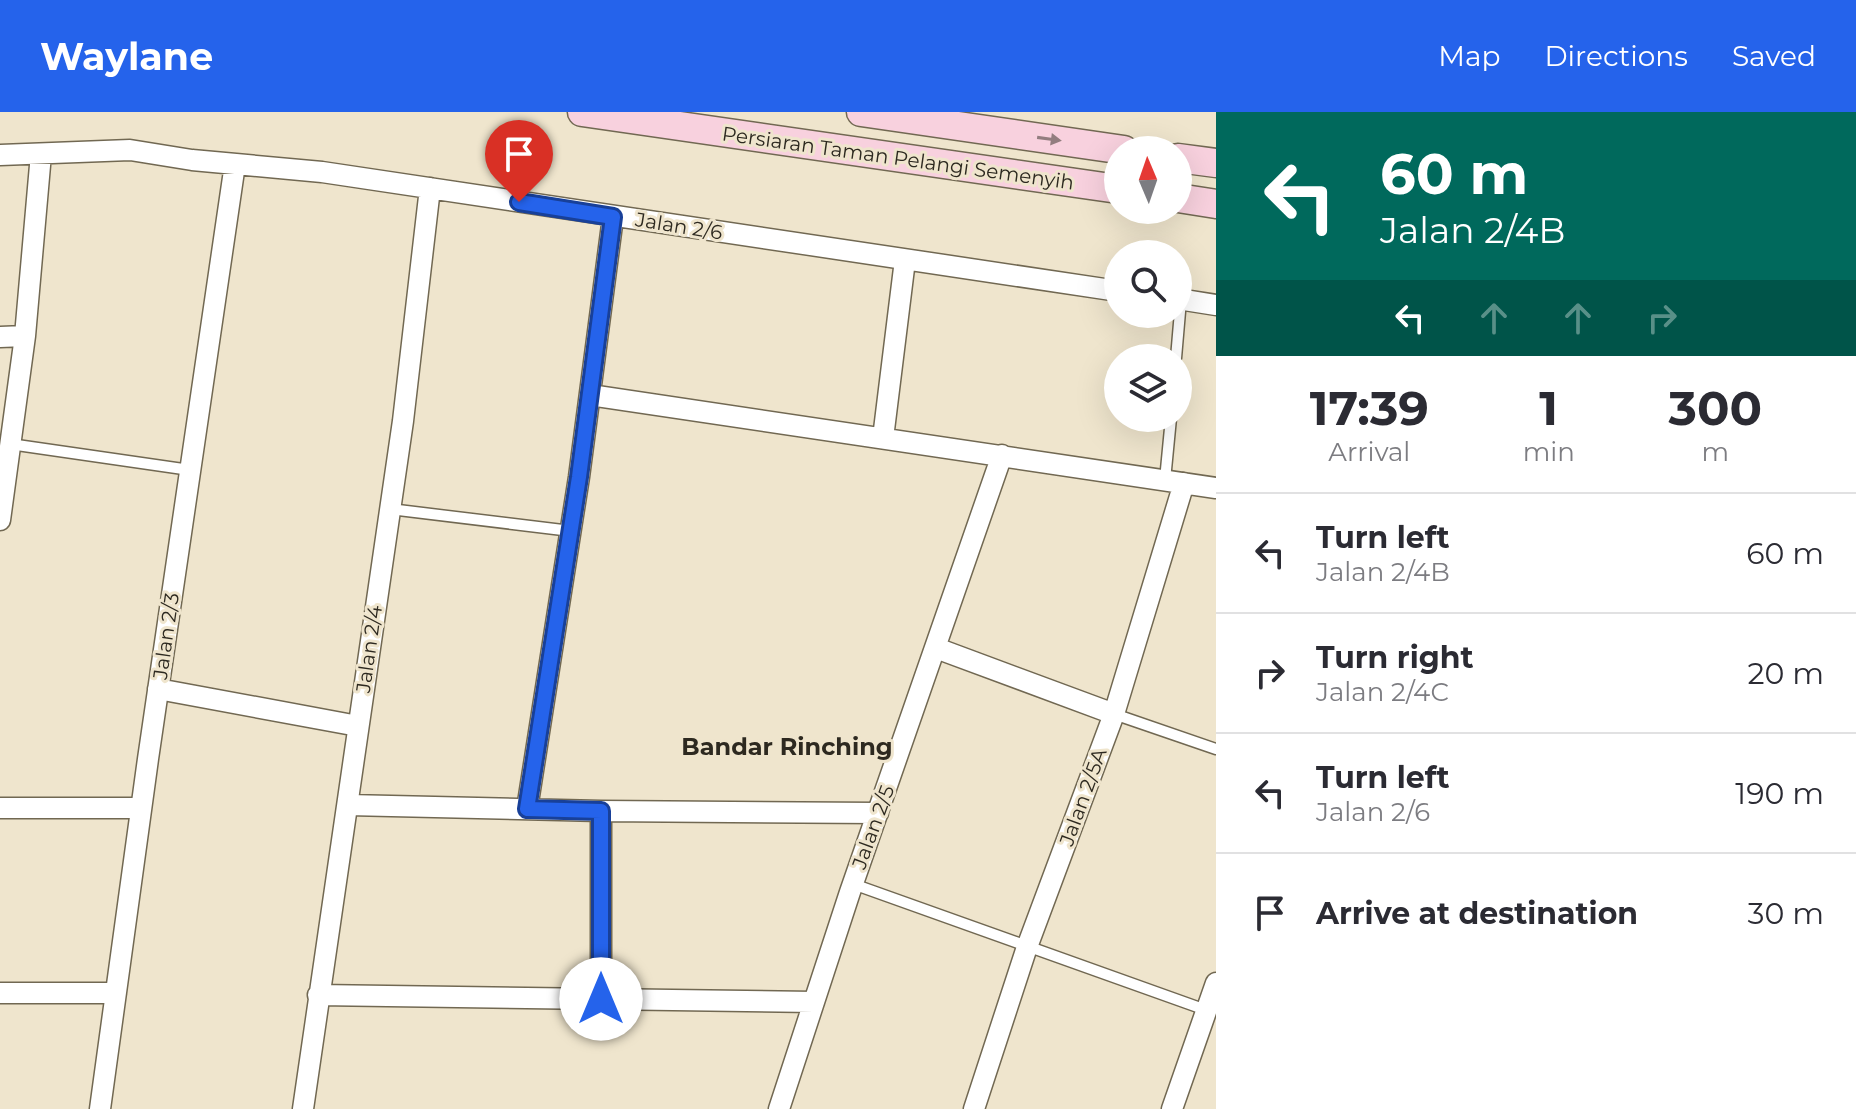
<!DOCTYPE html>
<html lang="en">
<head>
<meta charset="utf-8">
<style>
  body { margin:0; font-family:Montserrat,sans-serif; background:#f2f2f3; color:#2b2b33; height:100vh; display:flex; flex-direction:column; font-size:30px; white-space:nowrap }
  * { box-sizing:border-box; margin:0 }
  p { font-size:26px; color:#7c7c81 }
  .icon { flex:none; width:44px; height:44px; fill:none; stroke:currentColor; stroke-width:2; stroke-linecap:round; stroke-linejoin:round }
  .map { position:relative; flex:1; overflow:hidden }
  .side { display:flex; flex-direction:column; background:#fff; width:640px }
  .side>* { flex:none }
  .hud { background:#00695c; color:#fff; overflow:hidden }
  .needle { width:52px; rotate:358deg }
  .tools { position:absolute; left:1104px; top:24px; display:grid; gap:16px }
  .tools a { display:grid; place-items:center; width:88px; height:88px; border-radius:50%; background:#fff; box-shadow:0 8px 32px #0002; font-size:40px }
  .pin { position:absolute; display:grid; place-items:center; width:68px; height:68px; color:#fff; margin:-82px -34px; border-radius:50% 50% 50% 0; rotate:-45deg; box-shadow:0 0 8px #0007 }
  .pin .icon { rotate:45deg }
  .me { position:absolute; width:88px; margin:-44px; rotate:0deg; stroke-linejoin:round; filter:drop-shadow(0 0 6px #0008) }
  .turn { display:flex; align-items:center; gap:28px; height:168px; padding:0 32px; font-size:36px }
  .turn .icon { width:104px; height:104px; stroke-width:2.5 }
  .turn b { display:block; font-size:56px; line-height:68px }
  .lanes { display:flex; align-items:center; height:76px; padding:0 32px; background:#0003; justify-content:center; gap:40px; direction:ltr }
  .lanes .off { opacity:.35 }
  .eta { display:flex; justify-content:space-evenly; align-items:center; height:136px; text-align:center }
  .eta b { font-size:48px; font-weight:700; line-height:56px }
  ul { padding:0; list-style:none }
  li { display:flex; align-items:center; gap:24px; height:120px; padding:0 32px; border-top:2px solid #e1e1e2 }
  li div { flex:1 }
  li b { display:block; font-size:30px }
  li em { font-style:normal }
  header { display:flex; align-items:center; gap:48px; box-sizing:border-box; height:112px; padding:0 40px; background:#2563eb; color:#fff }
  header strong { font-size:38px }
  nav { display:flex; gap:44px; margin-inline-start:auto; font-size:28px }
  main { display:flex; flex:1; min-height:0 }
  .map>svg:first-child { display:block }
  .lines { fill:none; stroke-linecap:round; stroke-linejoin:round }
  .lane-casing { stroke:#716852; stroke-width:13 }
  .street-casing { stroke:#716852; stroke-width:23 }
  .secondary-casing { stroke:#716852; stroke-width:31 }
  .lane { stroke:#fff; stroke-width:10 }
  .street { stroke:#fff; stroke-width:20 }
  .secondary { stroke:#f8d1de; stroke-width:28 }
  .oneway { fill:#927d7f }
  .route-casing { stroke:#184099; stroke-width:20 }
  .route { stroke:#2563eb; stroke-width:14 }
  .labels { text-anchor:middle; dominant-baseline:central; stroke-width:6; stroke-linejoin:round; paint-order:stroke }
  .street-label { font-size:20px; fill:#2d2920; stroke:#efe5cd }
  .quarter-label { font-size:24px; font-weight:bold; fill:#2d2920; stroke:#efe5cd }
</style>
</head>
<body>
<header>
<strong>Waylane</strong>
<nav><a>Map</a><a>Directions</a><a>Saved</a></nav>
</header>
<main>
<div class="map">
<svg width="1216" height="997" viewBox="0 0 1216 997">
  <rect width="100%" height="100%" fill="#efe5cd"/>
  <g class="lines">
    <!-- lane casing -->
    <g class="lane-casing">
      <path id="lane" d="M1176,246l5,-58
        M10,332l180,26
        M1165,368l6,-62
        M390,397l181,22
        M1114,602l102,35
        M853,772l353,126"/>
    </g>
    <!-- street casing -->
    <g class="street-casing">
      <path id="street" d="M0,43l130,-5 62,10 130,12 796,119
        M1178,187l38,6
        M0,225l25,-1
        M590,283l626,93
        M883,326l22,-178
        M0,408l25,-184 16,-182
        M936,536l178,66
        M158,577l200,37
        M348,693l253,6 277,2
        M0,696h141
        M527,697l52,-332 34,-260
        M0,881h116
        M318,883l496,7
        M601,887v-188
        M100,997l48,-350 87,-595
        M303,997l100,-688 27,-233
        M779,997l71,-217 152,-437
        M974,997l53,-162 87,-233 70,-231
        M1172,997l44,-126"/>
    </g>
    <!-- secondary casing -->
    <g class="secondary-casing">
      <path id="secondary" d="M582,0l536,77
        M861,0l263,38
        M1178,46l38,5
        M1178,86l38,6"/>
    </g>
    <!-- lane -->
    <use href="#lane" class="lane"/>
    <!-- street -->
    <use href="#street" class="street"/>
    <!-- secondary -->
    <use href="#secondary" class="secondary"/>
  </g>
  <!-- one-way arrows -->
  <defs><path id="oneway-solid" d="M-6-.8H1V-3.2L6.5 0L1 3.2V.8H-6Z" transform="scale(2)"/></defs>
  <use class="oneway" href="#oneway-solid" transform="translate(1049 27) rotate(8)"/>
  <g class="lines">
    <!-- route casing -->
    <g class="route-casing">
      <path id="route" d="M519,90l94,15 -34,260 -52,332 74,2v188"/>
    </g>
    <!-- route -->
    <use href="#route" class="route"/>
  </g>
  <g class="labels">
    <!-- street labels -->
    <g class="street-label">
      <text transform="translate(898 46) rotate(8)">Persiaran Taman Pelangi Semenyih</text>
      <text transform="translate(679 114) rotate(9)">Jalan 2/6</text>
      <text transform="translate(166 524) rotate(-82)">Jalan 2/3</text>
      <text transform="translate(369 537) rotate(-82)">Jalan 2/4</text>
      <text transform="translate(1083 685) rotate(-70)">Jalan 2/5A</text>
      <text transform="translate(873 715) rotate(-70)">Jalan 2/5</text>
    </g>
    <!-- quarter labels -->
    <g class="quarter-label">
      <text x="787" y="634">Bandar Rinching</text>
    </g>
  </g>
</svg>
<div class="tools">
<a><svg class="needle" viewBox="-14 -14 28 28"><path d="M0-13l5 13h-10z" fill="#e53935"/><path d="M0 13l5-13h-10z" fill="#7c7c81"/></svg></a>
<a><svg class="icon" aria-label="search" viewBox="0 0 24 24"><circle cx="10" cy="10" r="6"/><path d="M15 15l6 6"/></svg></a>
<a><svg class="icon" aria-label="layers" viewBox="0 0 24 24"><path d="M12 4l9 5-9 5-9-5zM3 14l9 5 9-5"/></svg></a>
</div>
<div class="pin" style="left:519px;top:90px;background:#d93025"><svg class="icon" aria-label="arrive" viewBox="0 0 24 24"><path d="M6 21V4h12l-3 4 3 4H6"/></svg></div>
<svg class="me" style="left:601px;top:887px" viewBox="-20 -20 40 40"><circle r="19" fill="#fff"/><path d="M0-13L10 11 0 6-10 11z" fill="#2563eb"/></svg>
</div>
<section class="side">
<div class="hud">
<div class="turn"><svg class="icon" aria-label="left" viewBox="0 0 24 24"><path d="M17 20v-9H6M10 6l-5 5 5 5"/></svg><div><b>60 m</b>Jalan 2/4B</div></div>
<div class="lanes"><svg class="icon" aria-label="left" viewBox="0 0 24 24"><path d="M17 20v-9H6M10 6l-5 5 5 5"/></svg><svg class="icon off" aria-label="ahead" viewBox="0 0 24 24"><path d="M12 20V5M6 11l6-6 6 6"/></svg><svg class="icon off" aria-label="ahead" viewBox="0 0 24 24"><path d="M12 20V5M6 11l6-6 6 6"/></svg><svg class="icon off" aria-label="right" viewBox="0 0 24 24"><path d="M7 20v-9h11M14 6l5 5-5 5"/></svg></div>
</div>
<div class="eta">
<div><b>17:39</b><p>Arrival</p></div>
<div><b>1</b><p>min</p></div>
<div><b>300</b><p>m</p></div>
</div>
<ul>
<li><svg class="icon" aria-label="left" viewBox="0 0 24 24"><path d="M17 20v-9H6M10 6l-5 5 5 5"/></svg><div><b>Turn left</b><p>Jalan 2/4B</p></div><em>60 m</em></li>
<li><svg class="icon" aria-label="right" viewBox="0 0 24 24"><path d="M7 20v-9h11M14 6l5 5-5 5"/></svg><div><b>Turn right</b><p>Jalan 2/4C</p></div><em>20 m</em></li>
<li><svg class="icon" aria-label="left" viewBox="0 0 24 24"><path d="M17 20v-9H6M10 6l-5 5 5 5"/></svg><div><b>Turn left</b><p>Jalan 2/6</p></div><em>190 m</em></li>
<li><svg class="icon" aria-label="arrive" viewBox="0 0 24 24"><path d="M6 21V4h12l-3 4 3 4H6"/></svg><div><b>Arrive at destination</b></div><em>30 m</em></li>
</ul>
</section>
</main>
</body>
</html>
